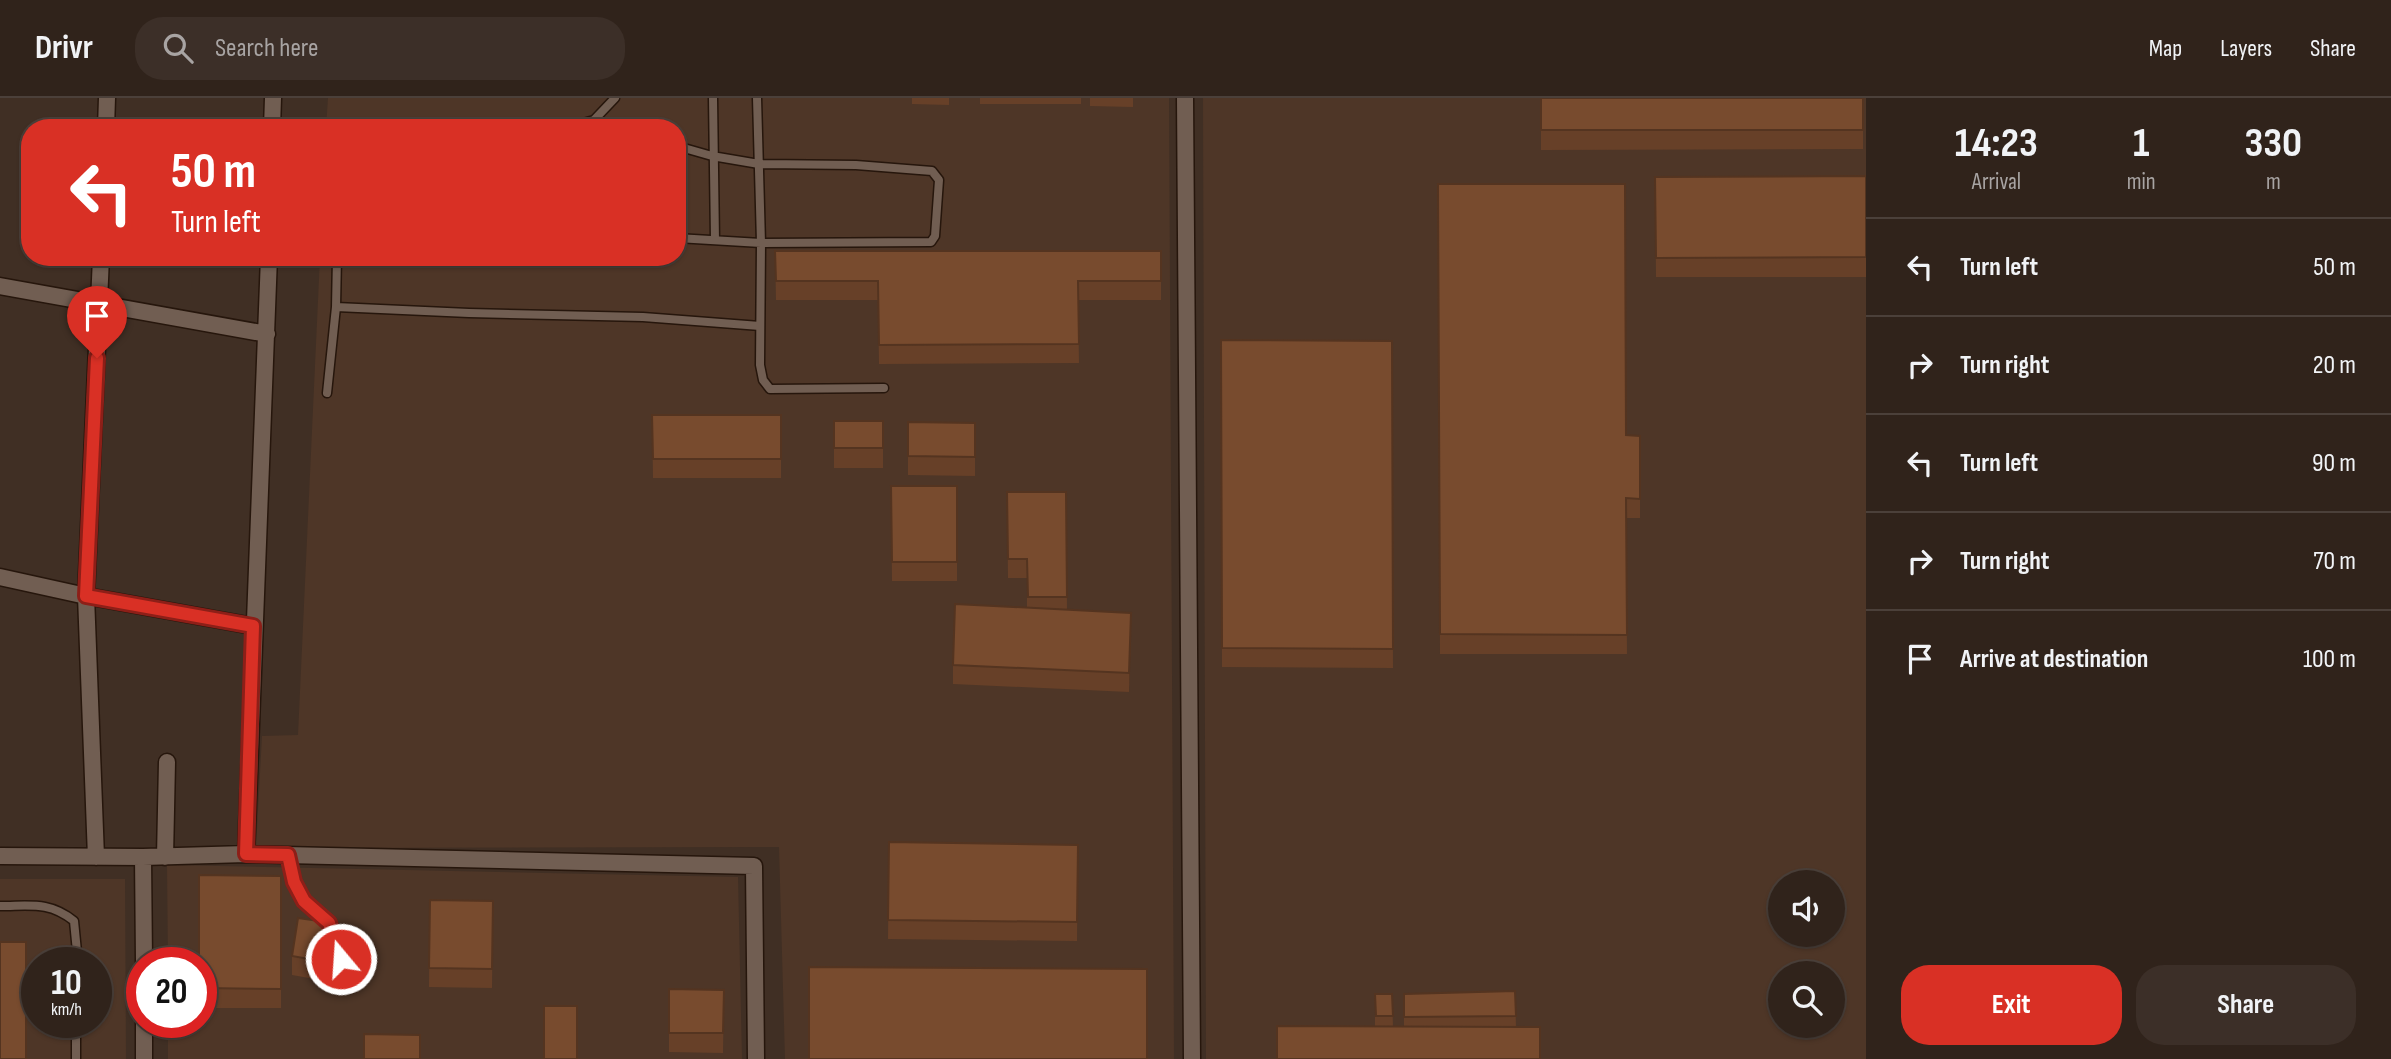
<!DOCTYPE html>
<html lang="en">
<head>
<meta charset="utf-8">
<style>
  body { margin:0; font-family:"Sofia Sans Condensed",sans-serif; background:#3c2f28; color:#f1f3f6; height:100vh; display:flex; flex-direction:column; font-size:26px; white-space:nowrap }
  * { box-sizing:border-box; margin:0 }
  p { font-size:23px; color:#a8a4a3 }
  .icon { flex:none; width:38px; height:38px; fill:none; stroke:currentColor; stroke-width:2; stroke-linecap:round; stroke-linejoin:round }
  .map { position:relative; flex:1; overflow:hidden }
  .sheet { display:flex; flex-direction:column; background:#30231b; width:525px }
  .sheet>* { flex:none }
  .guide { position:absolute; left:21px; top:21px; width:665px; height:147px; border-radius:28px; box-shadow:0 2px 5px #0004,0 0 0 2px #4b403a; background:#d93025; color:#fff; overflow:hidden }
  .fabs { position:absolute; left:1768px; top:772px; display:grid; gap:14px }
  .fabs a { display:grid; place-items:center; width:77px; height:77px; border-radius:50%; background:#30231b; box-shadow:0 2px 5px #0004,0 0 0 2px #4b403a; font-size:35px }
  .speed { position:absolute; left:21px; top:849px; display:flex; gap:14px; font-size:35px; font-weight:700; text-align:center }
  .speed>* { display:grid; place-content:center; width:91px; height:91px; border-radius:50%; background:#30231b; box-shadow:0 2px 5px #0004,0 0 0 2px #4b403a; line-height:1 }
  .speed small { font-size:18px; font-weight:400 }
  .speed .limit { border:10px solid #d22; background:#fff; color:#111 }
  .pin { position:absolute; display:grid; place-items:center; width:60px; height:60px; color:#fff; margin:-72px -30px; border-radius:50% 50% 50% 0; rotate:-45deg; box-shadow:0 0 7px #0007 }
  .pin .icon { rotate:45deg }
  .me { position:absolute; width:77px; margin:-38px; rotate:342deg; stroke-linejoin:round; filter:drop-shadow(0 0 5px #0008) }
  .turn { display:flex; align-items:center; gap:24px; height:147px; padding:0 35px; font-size:32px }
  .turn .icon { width:91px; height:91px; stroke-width:2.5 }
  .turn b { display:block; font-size:49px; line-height:60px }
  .eta { display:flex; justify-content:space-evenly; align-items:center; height:119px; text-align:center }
  .eta b { font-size:42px; font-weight:700; line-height:49px }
  .button { display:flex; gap:14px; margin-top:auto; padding:14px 35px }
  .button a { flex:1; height:80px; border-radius:28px; background:#d93025; color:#fff; font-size:28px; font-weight:700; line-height:80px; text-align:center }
  .button a+a { background:#3c2f28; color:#f1f3f6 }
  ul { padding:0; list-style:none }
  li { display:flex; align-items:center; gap:21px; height:98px; padding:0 35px; border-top:2px solid #4b403a }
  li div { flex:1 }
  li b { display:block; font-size:26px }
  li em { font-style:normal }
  header { display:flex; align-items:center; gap:42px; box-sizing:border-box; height:98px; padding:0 35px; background:#30231b; border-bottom:2px solid #4b403a }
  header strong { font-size:33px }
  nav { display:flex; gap:38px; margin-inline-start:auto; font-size:24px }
  .search { width:490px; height:63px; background:#3c2f28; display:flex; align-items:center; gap:18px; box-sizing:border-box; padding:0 24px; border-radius:28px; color:#a8a4a3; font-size:26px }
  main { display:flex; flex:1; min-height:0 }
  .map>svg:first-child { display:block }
  .built { fill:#4e3627; fill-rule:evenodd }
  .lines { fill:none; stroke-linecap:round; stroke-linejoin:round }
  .service-casing { stroke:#26160c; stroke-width:11 }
  .minor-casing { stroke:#26160c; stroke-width:19 }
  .service { stroke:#715e52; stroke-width:8 }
  .minor { stroke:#715e52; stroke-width:16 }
  .wall { fill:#674028 }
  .shaded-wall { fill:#543420 }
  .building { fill:#784b2e; stroke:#543420; stroke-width:2 }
  .route-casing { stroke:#8d1f18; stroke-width:18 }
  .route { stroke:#d93025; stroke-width:12 }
</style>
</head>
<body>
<header>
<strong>Drivr</strong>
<div class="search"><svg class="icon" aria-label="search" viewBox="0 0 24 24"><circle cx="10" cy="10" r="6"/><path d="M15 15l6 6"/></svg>Search here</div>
<nav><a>Map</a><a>Layers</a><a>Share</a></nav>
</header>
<main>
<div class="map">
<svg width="1866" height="961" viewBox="0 0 1866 961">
  <rect width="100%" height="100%" fill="#402f24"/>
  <!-- built -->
  <path class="built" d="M328,0h841l5,961h-389l-6,-212 -523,1 6,-112 36,-1 22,-478h357v-129h-351z
    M1203,0h663v961h-660zM1780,784h52v52h-52zM1780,875h52v53h-52z
    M167,767l571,12 4,182h-574v-37h33v-60h-33z
    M0,781h125l1,180h-126zM37,864h59v60h-59z"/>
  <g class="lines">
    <!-- service casing -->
    <g class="service-casing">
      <path id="service" d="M713,0l2,142
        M757,0l4,145 -1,122 3,15 7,9 114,-1
        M594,22l24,8
        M564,30l30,-8 21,-22
        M677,48l35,10 47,8 97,1 76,6 7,9 -4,56 -4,6 -170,1 -84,-5
        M336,209l133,6 174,4 117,9
        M327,295l9,-86 1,-50
        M288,757l6,27 10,19 25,22 18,54
        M0,808c30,0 49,-5 74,15l4,41
        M76,961v-37"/>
    </g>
    <!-- minor casing -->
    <g class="minor-casing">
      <path id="minor" d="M1185,0l7,961
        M106,30l1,-30
        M272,30l1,-30
        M0,188l267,48
        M0,479l86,19 167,30
        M246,756l23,-597
        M0,758l143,1 103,-3 508,12 2,193
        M96,759l-10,-261 15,-339
        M143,759l1,105
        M165,759l2,-95
        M144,924v37"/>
    </g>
    <!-- service -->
    <use href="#service" class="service"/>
    <!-- minor -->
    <use href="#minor" class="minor"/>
  </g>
  <!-- wall -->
  <path class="wall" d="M912,0h37v7l-37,-1z
    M980,0h101v6h-101z
    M1090,0h43v9l-43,-1z
    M1541,0h322v51l-322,1z
    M1866,78v101h-210l-1,-100z
    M1438,86l188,251 14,1v82h-14l1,136h-187z
    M775,153h386v49h-83l1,63 -200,1 -1,-64h-102z
    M1221,242l171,1 1,327 -171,-1z
    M652,317h129v63h-128z
    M834,323h49v47h-49z
    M908,324l67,1v53l-67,-1z
    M891,388h66v95h-65z
    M1007,394h59l1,118 64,22 -2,60 -176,-8v-19l74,-57v-30h-19z
    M889,744l189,3 -1,96 -189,-2z
    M281,778v132h-80v-46z
    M430,802l63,1 -1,87 -63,-1z
    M326,844l-6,38 -28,-5v-19z
    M669,891l55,1 -1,63 -54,-1z
    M1515,893l1,36 -141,-1v-32h17l1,33h11v-33z"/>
  <!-- shaded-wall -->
  <path class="shaded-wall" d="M1131,515v19l-2,60v-19z
    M326,824v20l-6,38v-19z"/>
  <!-- building -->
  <path class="building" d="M1541,0h322v32h-322z
    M1866,78v81l-210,1 -1,-81z
    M1438,86h187l1,251 14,1v63l-14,-1 1,137 -187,-1z
    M775,153h386v30h-83l1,63 -200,1 -1,-64h-102z
    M1221,242l171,1 1,308 -171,-1z
    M652,317h129v44h-128z
    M834,323h49v27h-49z
    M908,324l67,1v34l-67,-1z
    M891,388h66v76h-65z
    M1007,394h59l1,105h-39l-1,-38h-19z
    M955,506l176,9 -2,60 -176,-8z
    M889,744l189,3 -1,77 -189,-2z
    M199,777l82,1v113l-80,-1v-26h-2z
    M430,802l63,1 -1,68 -63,-1z
    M298,820l28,4 -6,39 -28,-5z
    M0,844h26v117h-26z
    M809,869l338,2v90h-338z
    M669,891l55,1 -1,43h-54z
    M1515,893l1,25 -112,1v-23z
    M1375,896h17l1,22h-17z
    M544,908h33v53h-33z
    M1277,928l263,1v32h-263z
    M364,936l56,1v24h-56z"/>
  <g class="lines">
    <!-- route casing -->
    <g class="route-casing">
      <path id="route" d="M97,260l-11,238 167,30 -7,228 42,1 6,27 10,19 25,22 12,36"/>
    </g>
    <!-- route -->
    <use href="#route" class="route"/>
  </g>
</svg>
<div class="fabs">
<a><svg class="icon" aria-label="sound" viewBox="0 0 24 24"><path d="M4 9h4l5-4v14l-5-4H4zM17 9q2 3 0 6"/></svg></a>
<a><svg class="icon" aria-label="search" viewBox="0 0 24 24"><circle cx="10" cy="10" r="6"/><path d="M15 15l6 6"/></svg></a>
</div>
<div class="speed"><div>10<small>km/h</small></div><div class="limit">20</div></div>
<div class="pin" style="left:97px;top:260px;background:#d93025"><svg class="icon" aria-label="arrive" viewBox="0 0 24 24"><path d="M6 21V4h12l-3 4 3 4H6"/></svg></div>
<svg class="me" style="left:341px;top:861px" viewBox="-20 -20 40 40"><circle r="17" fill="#d93025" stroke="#fff" stroke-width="3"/><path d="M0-11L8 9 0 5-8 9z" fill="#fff"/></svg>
<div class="guide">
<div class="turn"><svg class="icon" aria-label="left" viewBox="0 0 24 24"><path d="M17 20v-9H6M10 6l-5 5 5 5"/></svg><div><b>50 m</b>Turn left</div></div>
</div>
</div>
<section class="sheet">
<div class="eta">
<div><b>14:23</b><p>Arrival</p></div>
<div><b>1</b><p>min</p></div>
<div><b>330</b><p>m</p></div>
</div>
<ul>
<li><svg class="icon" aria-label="left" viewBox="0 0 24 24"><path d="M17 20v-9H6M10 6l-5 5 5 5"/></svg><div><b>Turn left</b></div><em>50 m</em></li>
<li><svg class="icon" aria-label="right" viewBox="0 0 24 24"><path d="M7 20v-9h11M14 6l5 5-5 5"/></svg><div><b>Turn right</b></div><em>20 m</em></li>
<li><svg class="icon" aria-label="left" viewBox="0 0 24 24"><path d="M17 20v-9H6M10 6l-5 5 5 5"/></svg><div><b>Turn left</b></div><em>90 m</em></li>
<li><svg class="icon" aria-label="right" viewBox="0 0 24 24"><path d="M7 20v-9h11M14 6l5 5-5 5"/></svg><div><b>Turn right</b></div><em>70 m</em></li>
<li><svg class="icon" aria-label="arrive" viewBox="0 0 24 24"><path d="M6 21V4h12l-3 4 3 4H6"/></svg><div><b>Arrive at destination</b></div><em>100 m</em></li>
</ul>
<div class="button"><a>Exit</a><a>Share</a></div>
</section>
</main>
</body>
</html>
